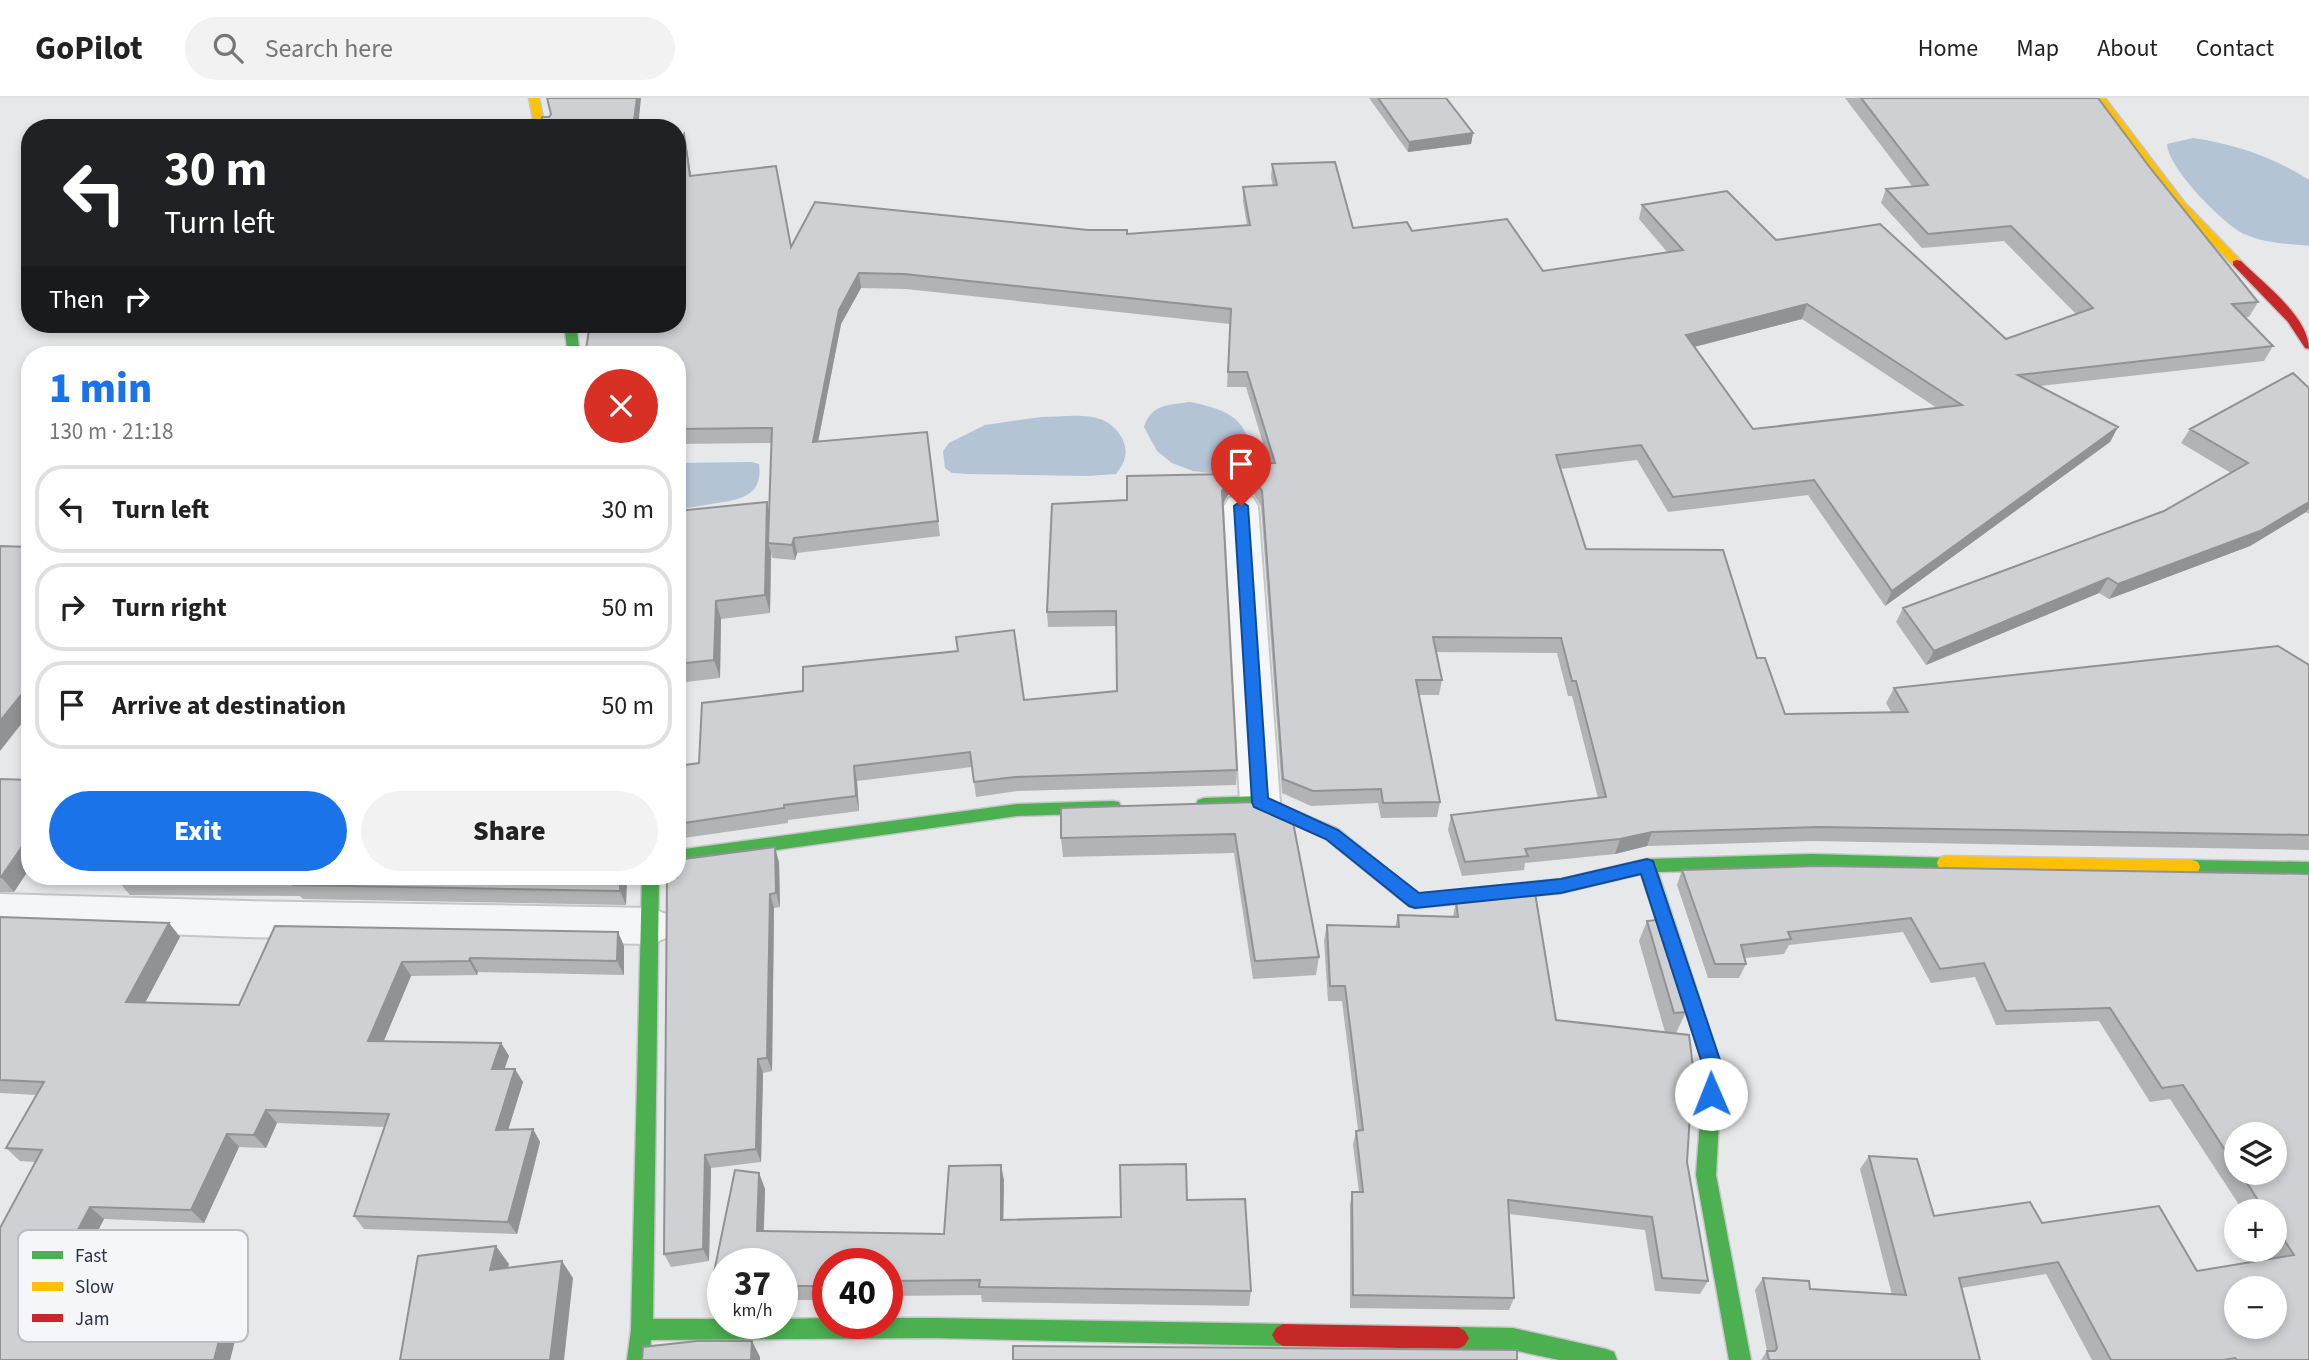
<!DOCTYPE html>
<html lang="en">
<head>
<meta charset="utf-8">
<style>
  body { margin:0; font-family:"Source Sans 3",sans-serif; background:#f2f2f2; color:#222; height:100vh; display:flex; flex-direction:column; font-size:26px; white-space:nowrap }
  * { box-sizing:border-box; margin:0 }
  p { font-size:23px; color:#767676 }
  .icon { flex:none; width:38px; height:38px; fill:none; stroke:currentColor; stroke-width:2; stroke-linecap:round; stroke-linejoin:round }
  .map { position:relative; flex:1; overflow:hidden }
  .drawer { position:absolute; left:21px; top:248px; width:665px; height:539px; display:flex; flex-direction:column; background:#fff; border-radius:28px; box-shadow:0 4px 10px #0003 }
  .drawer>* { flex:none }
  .guide { position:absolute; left:21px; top:21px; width:665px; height:214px; border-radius:28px; box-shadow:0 4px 10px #0003; background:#202124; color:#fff; overflow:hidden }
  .controls { position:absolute; left:2224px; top:1024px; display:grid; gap:14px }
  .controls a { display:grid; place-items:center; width:63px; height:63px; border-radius:50%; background:#fff; box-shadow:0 4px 10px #0003; font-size:35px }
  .speed { position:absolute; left:707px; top:1150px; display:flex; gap:14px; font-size:35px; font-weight:700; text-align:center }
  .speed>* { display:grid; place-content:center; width:91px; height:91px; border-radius:50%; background:#fff; box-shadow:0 4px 10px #0003; line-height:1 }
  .speed small { font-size:18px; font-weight:400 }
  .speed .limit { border:10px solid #d22; background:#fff; color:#111 }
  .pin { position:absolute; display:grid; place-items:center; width:60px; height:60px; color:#fff; margin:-72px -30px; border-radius:50% 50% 50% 0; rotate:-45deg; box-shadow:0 0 7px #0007 }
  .pin .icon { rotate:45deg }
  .me { position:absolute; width:77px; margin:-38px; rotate:359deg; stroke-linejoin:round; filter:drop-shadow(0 0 5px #0008) }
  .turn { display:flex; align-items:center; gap:24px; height:147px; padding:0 28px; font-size:32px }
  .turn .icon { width:91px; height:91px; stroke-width:2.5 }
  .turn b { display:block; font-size:49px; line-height:60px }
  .then { display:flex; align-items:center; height:66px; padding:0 28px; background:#0003; gap:14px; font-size:26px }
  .round { display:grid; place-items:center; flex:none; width:74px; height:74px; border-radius:37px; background:#f2f2f2 }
  .headline { display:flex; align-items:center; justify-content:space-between; height:119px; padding:0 28px }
  h1 { font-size:42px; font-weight:800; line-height:52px; color:#1a73e8 }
  .action { display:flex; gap:14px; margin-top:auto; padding:14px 28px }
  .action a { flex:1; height:80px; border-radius:42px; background:#1a73e8; color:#fff; font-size:28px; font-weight:800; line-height:80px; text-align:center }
  .action a+a { background:#f2f2f2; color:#222 }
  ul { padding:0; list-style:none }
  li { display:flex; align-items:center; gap:21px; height:88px; margin:0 14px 10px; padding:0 14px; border:4px solid #e0e0e0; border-radius:28px }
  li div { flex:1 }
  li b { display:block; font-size:26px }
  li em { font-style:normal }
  header { display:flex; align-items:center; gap:42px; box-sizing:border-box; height:98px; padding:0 35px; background:#fff; border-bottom:2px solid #e0e0e0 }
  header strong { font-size:33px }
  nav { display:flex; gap:38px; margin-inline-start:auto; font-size:24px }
  .search { width:490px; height:63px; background:#f2f2f2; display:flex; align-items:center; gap:18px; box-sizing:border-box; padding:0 24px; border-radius:38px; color:#767676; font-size:26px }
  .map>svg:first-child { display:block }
  .water { fill:#b4c4d5 }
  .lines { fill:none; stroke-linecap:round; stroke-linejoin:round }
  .street-casing { stroke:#c4c6c8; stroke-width:4 }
  .fast-casing { stroke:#c4c6c8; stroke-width:3 }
  .slow-casing { stroke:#c4c6c8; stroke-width:3 }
  .jam-casing { stroke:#c4c6c8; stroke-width:3 }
  .street { fill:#f5f6f7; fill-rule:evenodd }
  .fast { fill:#4caf50; fill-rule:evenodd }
  .slow { fill:#ffc107; fill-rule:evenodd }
  .jam { fill:#c62828; fill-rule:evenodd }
  .wall { fill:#b1b3b5; fill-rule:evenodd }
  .shaded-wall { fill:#909294 }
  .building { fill:#ced0d3; stroke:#909294; stroke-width:2; fill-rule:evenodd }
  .route { fill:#1a73e8; stroke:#114b97; stroke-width:2 }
  .key { fill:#f4f6f9; stroke:#b8bcc3; stroke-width:2 }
  .key-label { font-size:19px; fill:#2b3445 }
</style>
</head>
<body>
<header>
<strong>GoPilot</strong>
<div class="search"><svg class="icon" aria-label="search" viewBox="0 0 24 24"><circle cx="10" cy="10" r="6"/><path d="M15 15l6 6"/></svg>Search here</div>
<nav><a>Home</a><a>Map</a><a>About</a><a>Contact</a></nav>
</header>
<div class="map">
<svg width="2309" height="1262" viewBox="0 0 2309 1262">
  <rect width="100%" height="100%" fill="#e6e8ea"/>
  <!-- water -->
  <path class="water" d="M2193,40c41,6 81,19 116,42v66c-21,-2 -45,-3 -65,-12 -22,-11 -76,-66 -77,-90z
    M1190,304c36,7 65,18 57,60l-22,13 -32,-4 -21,-8 -15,-12 -13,-24c7,-23 25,-22 46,-25z
    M1041,319c30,0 65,-9 81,21 7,14 3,25 -6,36l-28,2 -120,-2 -16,-1 -7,-5 -2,-17 6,-8 36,-18z
    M752,364l7,2c4,32 -18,35 -42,39 -14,2 -27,5 -40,6v-46z"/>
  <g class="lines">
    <!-- street casing -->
    <g class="street-casing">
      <path id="street" d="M1241,397l12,3 5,8 22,296 -6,11 -14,4 -14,-4 -6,-11 -16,-296 5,-8z
        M0,796l246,7 405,7 15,6 6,12 -6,12 -15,6 -405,-7 -246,-9z"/>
    </g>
    <!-- fast casing -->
    <g class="fast-casing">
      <path id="fast" d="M564,226h12l4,31h-12z
        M1260,698l78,33 80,65 143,-15 86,-20 165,-5 139,4 2,5 -2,5 -6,2 -133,-2 -154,4 64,195 -6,108 35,185h-22l-33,-185 8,-108 -63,-193 -80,19 -146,15 -6,-2 -83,-67 -68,-31 -54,2 -6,-2 -2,-4 2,-4 6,-2z
        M1113,703l6,1 2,5 -2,5 -6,1 -96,3 -340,48v-14l340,-46z
        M2192,762l117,2v14l-117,-2 -6,-2 -2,-5 2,-5z
        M642,779h17l-6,442h70v4h59v-4l46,-1v5h59v-5h45l351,6 7,4 4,7 -4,7 -7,4 -351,-8 -281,2 -2,20h-22l4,-30z
        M1458,1229l55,1 93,21 8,3 3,8h-58l-46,-10 -55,-1 -7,-4 -4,-7 4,-7z"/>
    </g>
    <!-- slow casing -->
    <g class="slow-casing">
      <path id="slow" d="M529,0h10l6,30h-10z
        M2095,0h10l79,104 57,59v4h-8l-57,-59z
        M1945,758l247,4 6,2 2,5 -2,5 -6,2 -247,-4 -6,-2 -2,-5 2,-5z"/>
    </g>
    <!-- jam casing -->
    <g class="jam-casing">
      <path id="jam" d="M2237,162l4,1c22,22 68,56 68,88l-4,-1 -17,-26 -55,-57v-4z
        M1283,1226l175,3 7,4 4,7 -4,7 -7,4 -175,-3 -7,-4 -4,-7 4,-7z"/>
    </g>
    <!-- street -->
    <use href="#street" class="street"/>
    <!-- fast -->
    <use href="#fast" class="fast"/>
    <!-- slow -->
    <use href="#slow" class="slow"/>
    <!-- jam -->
    <use href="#jam" class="jam"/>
  </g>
  <!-- wall -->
  <path class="wall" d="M1369,0h77l27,35 -2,11 -63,8z
    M1845,0h253l53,71 107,133 -9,15h-4l28,29 -9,15 -224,25 78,41 -8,15 -225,164 -77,-111 -140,17 -31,-52 -76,9 25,80 171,109 28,56 106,-2 -5,-9 8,-15 415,-23v185l-497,-9 -165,5 -32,8 -90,9 -1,7 -62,6 -14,-46 3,-15 147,-17 -26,-102h-4l-11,-43 -121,-1 6,28 -3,15h-20l21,107 -3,15 -56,1 -3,-15 -67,3 -29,-13 -21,-287 -7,-11 -12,-3 -14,3 -5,9 14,266 -1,15 -219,6 -41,6 -4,-30 -115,14 2,30 -71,9v3l-111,16v-73l22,-3 325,-63 93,-9 -1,-65 -68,1 -1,-15 80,-112 99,-26 1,-10 42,-1 -23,-76h-19l3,-63 -324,-35 -45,-1 -20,36 -23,118 109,-10 13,104 -143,17 -2,7 -23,-2 -1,-6 -1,61 -49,6 -1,59 -43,5v-172l92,1 2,-69 -94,1v-89l7,-221 7,42 100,71 336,-13 120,-9 -4,-24v-14l30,-1 -2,-8 1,-14 81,64 59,3 131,40 125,-18 -29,-34 3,-14 134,35 230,99 70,-25 -72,-73 -82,7 -41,-45 5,-14 26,-3zM1802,221l135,89 -184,21 -59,-82z
    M2309,290v126l-3,-2 -56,34 -141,53 -10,-6 -173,72 -30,-43 7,-14 261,-97 67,-38 -50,-30 9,-14z
    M0,681l14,113h-14z
    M1257,704l62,155 -3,18 -63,4 -19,-126 -171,4 -2,-19z
    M779,764l1,45 -6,1 -2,163 -9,2 -2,89 -50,6 -2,93 -38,6 -7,-13z
    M1682,772l627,4v486h-217l-46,-86 -85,14 19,72h-219l6,-9 -12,-61 8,-12 47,11 82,6 -32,-126 9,-13 65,60 108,7 155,48 76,-12 -5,-9h7v-39h-32l-73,-112 -20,3 -51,-81 -103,4 -21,-48 -44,6 -28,-51 -114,13 -5,9 -39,4 1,6 -7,14h-31l-31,-93zM2236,1036l39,38h-39z
    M627,779l-1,28 -323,-6 -3,-3 -170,-1 -12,-14z
    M1456,803l100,119 109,12 -26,-91 8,-20 39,91 -10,21h-9l20,129 21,119 -8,13 -45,-3 -10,-61 -136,-16 5,84 -5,12 -159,-2v-103l2,-13h7l-6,-47 3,-14 2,-1 -16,-129h-14l-4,-61 3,-15 68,2 3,-12 55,2z
    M0,819l169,6 11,14 -35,66 94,2 36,-79 343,6 6,14v29l-146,-3 -1,3 -66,1 -28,66 118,1 8,13 -5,13 19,13 -15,48 25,-1 7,13 -23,92 -153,-5 -10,-13 31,-89 -108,-4 -11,25 -27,-1 -35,76 -100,-4 -46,89 175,-22 13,12 -16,62h-230l35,-198 -15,-1 -14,-13 30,-53 -36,-2z
    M1186,1066l1,36 58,-1 6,92 -2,15 -267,-4 -1,-7 -94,1v-32h-59v36h-46v-36h-59v51l-5,-9v-5l-7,-14 24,-117 24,3 6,16 -1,42 180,3 5,-68 52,-1 3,16 -1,39 118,-3 -1,-52z"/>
  <!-- shaded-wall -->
  <path class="shaded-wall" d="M637,0h4l-3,30h-5z
    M1473,35l-2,11 -63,8 1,-10z
    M684,36l3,14 6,43 -3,-15z
    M859,175l2,15 -20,36 -26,133 -2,-15 26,-132z
    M1807,206l-5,15 -120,31 4,-15z
    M2118,329l-8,15 -225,164 7,-15z
    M1242,379v15l-14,3 -7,11 1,-15 7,-11z
    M767,404l4,18 -3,23 3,9 -1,61 -5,-18z
    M2309,404v6l-3,4 -56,34 -141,53 9,-15z
    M794,440l3,15 -2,7 -3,-15z
    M2108,480l-9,15 -173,72 8,-14z
    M716,503l5,18 -1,59 -6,-18z
    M30,586v29l-30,38v-30z
    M854,668l3,15 2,30 -3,-15z
    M1652,734l-5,14 -32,8 5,-15z
    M30,737v33l-16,24 -13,-15z
    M775,749l4,15 1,45 -4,-14z
    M620,779h7l-1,28 -6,-14z
    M770,796l4,14 -2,163 -5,-13z
    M169,825l11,14 -42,79 -12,-14z
    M618,834l6,14v29l-7,-14z
    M470,860l8,14 -1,3 -8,-14z
    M402,864l9,14 -33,79 -10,-14z
    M501,945l8,13 -9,26 -8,-13z
    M758,961l5,14 -2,89 -5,-13z
    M515,971l8,13 -19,61 -8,-13z
    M266,1012l11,13 -11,25 -12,-13z
    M533,1031l7,13 -23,92 -9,-12z
    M227,1036l12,13 -35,76 -13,-13z
    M705,1057l6,13 -2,93 -6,-12z
    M1001,1067l3,16 -1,55 -2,-16z
    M759,1075l6,16 -2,57 -6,-15z
    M90,1109l14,12 -53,104 -16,-12z
    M496,1148l13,18 -6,24 -13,-18z
    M562,1163l11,17 -9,82h-14z
    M233,1188l13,12 -16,62h-16z
    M752,1243l8,16v3h-9z"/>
  <!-- building -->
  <path class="building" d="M547,0h90l-4,30h-92l1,-11h7l2,-3z
    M1378,0h68l27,35 -64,9z
    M1861,0h237l53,71 107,133 -26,2 41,42 -255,29 100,52 -226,164 -78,-111 -141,17 -32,-52 -85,10 30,94 137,1 34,108h8l20,56 123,-2 -14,-24 384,-42 31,19v170l-490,-8 -167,5 -32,7 -95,10 3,7 -63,6 -14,-47 155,-18 -30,-116h-4l-11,-43 -128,-1 9,43h-26l24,122 -57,1 -2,-14 -68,2 -30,-12 -21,-288 -7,-11 -13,-3 -13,3 -7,11 15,279 -222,7 -41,5 -4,-30 -116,14 2,30 -72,9v3l-107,16v-58l22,-3 3,-60 101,-12v-24l155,-16 -2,-14 58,-7 10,70 93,-9 -1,-80 -69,1 5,-108 75,-4v-24l101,-2 -1,-10 48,-1 -28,-91h-19l3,-63 -327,-35 -45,-1 -20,37 -26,132 114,-10 11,89 -144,17 -2,7 -24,-2 4,-115 -95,1v-74h-92l5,-31h87v-179l7,-11 6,42 86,-10 15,81 24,-45 273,28h39v4l123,-9 -7,-38 34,-2 -5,-21 63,-2 18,66 54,-6 5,9 95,-12 36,52 140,-21 -41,-45 85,-14 49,49 104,-16 126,115 87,-31 -82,-82 -83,8 -42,-45 42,-4zM1807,206l155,101 -209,24 -67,-94z
    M2293,275l16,15v114l-49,29 -142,53 -10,-6 -174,73 -31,-43 261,-97 84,-48 -58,-34z
    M767,404l-2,93 -49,6 -2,59 -37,4v-153z
    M0,448l30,1v137l-30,37z
    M0,681l30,1v55l-29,42h-1z
    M1257,704l35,15 27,140 -64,4 -20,-127 -174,4v-30z
    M775,749l1,46 -6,1 -3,164 -9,1 -2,90 -51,6 -2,94 -39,5 3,-377h10v-17z
    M1819,768l490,8v486h-72l-2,-2 -12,2h-112l-53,-98 -99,16 21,82h-211l-2,-9h8l2,-3 -14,-70 46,3 1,8 96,6 -37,-139 48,3 17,57 96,-14 12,21 117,-17 38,65 97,-16 -19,-29v-15h-10l-25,-39h35v-38h-39v33l-53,-82 -21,3 -52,-80 -104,3 -22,-48 -44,6 -29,-51 -123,14 3,7 -50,6 5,19h-31l-33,-94zM2236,1190h39v38h-39z
    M121,779h499v14l-327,-6 1,-3 -176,-1z
    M1535,795l21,127 133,15 4,32 -6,95 21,119 -46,-3 -10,-61 -144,-17 6,98 -161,-3 -1,-103h11l-7,-61 7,-1 -18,-144h-15l-3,-61 72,2 -1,-12 60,2 -2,-16z
    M0,819l169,6 -43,79 113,3 36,-79 343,6 -1,29 -147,-3 -1,3 -67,1 -34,79 133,2 -9,26h23l-19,61 37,-1 -25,93 -154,-6 35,-102 -123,-4 -12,25 -27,-1 -36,76 -101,-3 -55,104 198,-25 -19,74h-214v-132l42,-78 -36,-2 38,-66 -44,-2z
    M1656,822l30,92 -12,1 -27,-92z
    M1186,1066l1,36 58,-1 6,92 -272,-4 1,-7 -93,1v-17h-59v28h-3l-3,-6h-40v-22h-59v42h-5v-17l-7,-2 24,-117 24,3 -2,58 187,3 5,-68 52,-1v55l120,-3 -1,-52z
    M496,1148l-6,24 72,-9 -12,99h-150l18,-104z
    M697,1243h55l-1,19h-109l1,-13z
    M1013,1248l504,4v10h-504z"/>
  <!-- route -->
  <path class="route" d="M1241,403l7,5 20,292 70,32 81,63 142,-14 86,-20 6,2 69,205 -4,34 -7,2 -7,-2 -2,-6 1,-28 -62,-192 -80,19 -146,15 -6,-2 -83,-67 -72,-32 -2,-5 -18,-296z"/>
  <!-- legend -->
  <rect x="18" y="1132" width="230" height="112" rx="10" class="key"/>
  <rect x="32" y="1153" width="31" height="8" fill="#4caf50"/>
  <rect x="32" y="1184" width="31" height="9" fill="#ffc107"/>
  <rect x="32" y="1216" width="31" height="8" fill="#c62828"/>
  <g class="key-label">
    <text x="75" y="1164">Fast</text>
    <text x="75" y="1195">Slow</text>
    <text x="75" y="1227">Jam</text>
  </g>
</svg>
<div class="controls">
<a><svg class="icon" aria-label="layers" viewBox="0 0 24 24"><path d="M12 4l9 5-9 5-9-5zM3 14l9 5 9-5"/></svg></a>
<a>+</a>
<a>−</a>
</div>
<div class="speed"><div>37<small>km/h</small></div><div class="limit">40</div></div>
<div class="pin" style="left:1241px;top:408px;background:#d93025"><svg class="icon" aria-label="arrive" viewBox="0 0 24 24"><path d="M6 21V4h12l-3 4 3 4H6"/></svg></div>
<svg class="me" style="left:1711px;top:996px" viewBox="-20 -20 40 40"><circle r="19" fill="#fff"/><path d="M0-13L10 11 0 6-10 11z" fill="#1a73e8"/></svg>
<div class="guide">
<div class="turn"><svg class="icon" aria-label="left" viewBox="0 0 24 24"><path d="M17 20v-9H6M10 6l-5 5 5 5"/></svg><div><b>30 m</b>Turn left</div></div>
<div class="then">Then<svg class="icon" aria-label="right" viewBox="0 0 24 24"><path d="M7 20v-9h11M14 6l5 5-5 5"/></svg></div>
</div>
<section class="drawer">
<div class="headline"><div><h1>1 min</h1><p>130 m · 21:18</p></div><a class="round" style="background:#d93025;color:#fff"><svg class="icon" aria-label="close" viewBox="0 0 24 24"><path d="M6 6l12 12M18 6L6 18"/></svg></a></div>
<ul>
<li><svg class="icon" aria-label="left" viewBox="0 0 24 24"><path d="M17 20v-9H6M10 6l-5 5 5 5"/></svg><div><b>Turn left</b></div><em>30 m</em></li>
<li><svg class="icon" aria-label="right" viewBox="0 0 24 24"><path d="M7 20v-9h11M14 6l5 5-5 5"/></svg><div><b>Turn right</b></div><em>50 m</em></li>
<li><svg class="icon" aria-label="arrive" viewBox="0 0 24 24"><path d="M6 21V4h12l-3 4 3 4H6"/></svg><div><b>Arrive at destination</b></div><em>50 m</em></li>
</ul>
<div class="action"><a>Exit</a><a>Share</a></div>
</section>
</div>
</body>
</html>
